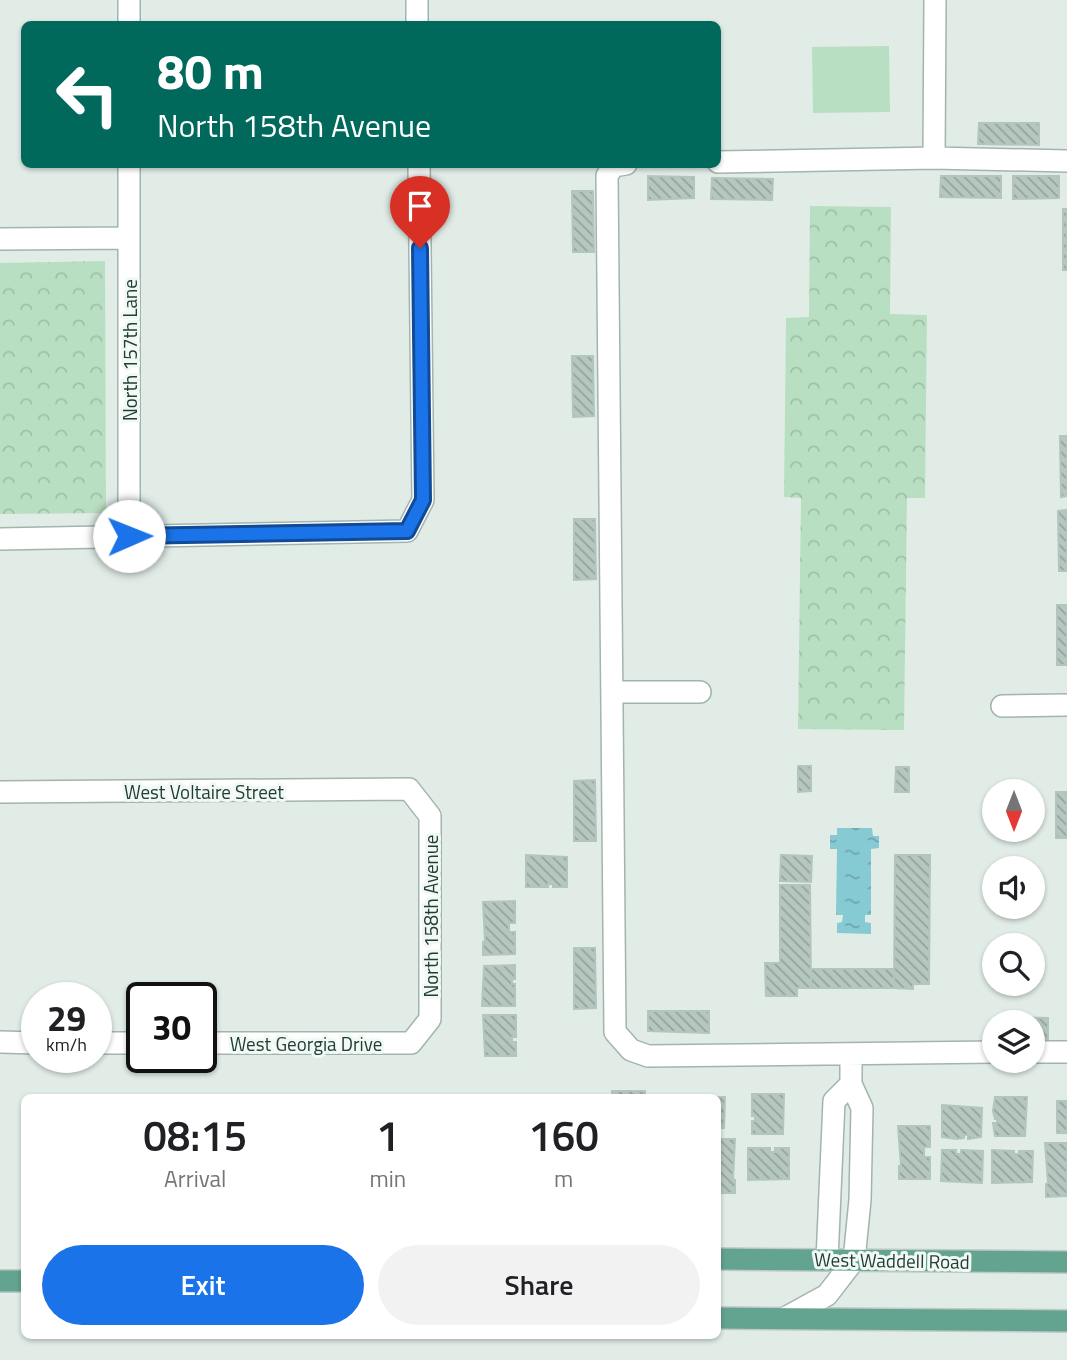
<!DOCTYPE html>
<html lang="en">
<head>
<meta charset="utf-8">
<style>
  body { margin:0; font-family:"Titillium Web",sans-serif; background:#f2f2f2; color:#202124; height:100vh; display:flex; flex-direction:column; font-size:26px; white-space:nowrap }
  * { box-sizing:border-box; margin:0 }
  p { font-size:23px; color:#757577 }
  .icon { flex:none; width:38px; height:38px; fill:none; stroke:currentColor; stroke-width:2; stroke-linecap:round; stroke-linejoin:round }
  .map { position:relative; flex:1; overflow:hidden }
  .drawer { position:absolute; left:21px; top:1094px; width:700px; height:245px; display:flex; flex-direction:column; background:#fff; border-radius:10px; box-shadow:0 2px 5px #0004 }
  .drawer>* { flex:none }
  .top-card { position:absolute; left:21px; top:21px; width:700px; height:147px; border-radius:10px; box-shadow:0 2px 5px #0004; background:#00695c; color:#fff; overflow:hidden }
  .needle { width:46px; rotate:180deg }
  .buttons { position:absolute; left:982px; top:779px; display:grid; gap:14px }
  .buttons a { display:grid; place-items:center; width:63px; height:63px; border-radius:50%; background:#fff; box-shadow:0 2px 5px #0004; font-size:35px }
  .speed { position:absolute; left:21px; top:982px; display:flex; gap:14px; font-size:35px; font-weight:700; text-align:center }
  .speed>* { display:grid; place-content:center; width:91px; height:91px; border-radius:50%; background:#fff; box-shadow:0 2px 5px #0004; line-height:1 }
  .speed small { font-size:18px; font-weight:400 }
  .speed .limit { border:4px solid #111; border-radius:10px; background:#fff; color:#111 }
  .pin { position:absolute; display:grid; place-items:center; width:60px; height:60px; color:#fff; margin:-72px -30px; border-radius:50% 50% 50% 0; rotate:-45deg; box-shadow:0 0 7px #0007 }
  .pin .icon { rotate:45deg }
  .me { position:absolute; width:77px; margin:-38px; rotate:89deg; stroke-linejoin:round; filter:drop-shadow(0 0 5px #0008) }
  .turn { display:flex; align-items:center; gap:24px; height:147px; padding:0 21px; font-size:32px }
  .turn .icon { width:91px; height:91px; stroke-width:2.5 }
  .turn b { display:block; font-size:49px; line-height:60px }
  .eta { display:flex; justify-content:space-evenly; align-items:center; height:119px; text-align:center }
  .eta b { font-size:42px; font-weight:600; line-height:49px }
  .button { display:flex; gap:14px; margin-top:auto; padding:14px 21px }
  .button a { flex:1; height:80px; border-radius:42px; background:#1a73e8; color:#fff; font-size:28px; font-weight:600; line-height:80px; text-align:center }
  .button a+a { background:#f2f2f2; color:#202124 }
  .map>svg:first-child { display:block }
  .park { fill:url(#park-crowns) }
  .pitch { fill:#b9dfc2 }
  .water { fill:url(#water-ripples) }
  .building { fill:url(#building-back-hatch); stroke:#b3c6be; stroke-width:2 }
  .lines { fill:none; stroke-linecap:round; stroke-linejoin:round }
  .minor-casing { stroke:#a3b4ae; stroke-width:24 }
  .major-casing { stroke:#c1c9c6; stroke-width:24 }
  .minor { stroke:#fff; stroke-width:21 }
  .major { stroke:#63a491; stroke-width:21 }
  .route-casing { stroke:#114b97; stroke-width:18 }
  .route { stroke:#1a73e8; stroke-width:12 }
  .labels { text-anchor:middle; dominant-baseline:central; stroke-width:6; stroke-linejoin:round; paint-order:stroke }
  .street-label { font-size:19px; fill:#203e35; stroke:#f2f9f5 }
</style>
</head>
<body>
<div class="map">
<svg width="1067" height="1360" viewBox="0 0 1067 1360">
  <defs>
    <pattern id="park-crowns" width="20" height="18" patternUnits="userSpaceOnUse" patternTransform="scale(1.75)"><rect width="20" height="18" fill="#b9dfc2"/><path d="M2 6a3 3 0 1 1 6 0M12 15a3 3 0 1 1 6 0" fill="none" stroke="#9fc0a7"/></pattern>
    <pattern id="water-ripples" width="26" height="14" patternUnits="userSpaceOnUse" patternTransform="scale(1.75)"><rect width="26" height="14" fill="#86cad4"/><path d="M2 4q2-2 4 0t4 0M15 11q2-2 4 0t4 0" fill="none" stroke="#6da5ad"/></pattern>
    <pattern id="building-back-hatch" width="6" height="6" patternUnits="userSpaceOnUse" patternTransform="scale(1.75)"><rect width="6" height="6" fill="#b6c7c0"/><path d="M-1 5l2 2M0 0l6 6M5-1l2 2" fill="none" stroke="#94a39d"/></pattern>
  </defs>
  <rect width="100%" height="100%" fill="#e1ece7"/>
  <!-- park -->
  <path class="park" d="M810,206l81,1 -1,107 37,1 -2,183h-18l-3,232 -106,-1 3,-231 -17,-1 2,-179 23,-1z
    M105,261l1,252 -106,1v-251z"/>
  <!-- pitch -->
  <path class="pitch" d="M889,46l1,66 -77,1 -1,-66z"/>
  <!-- water -->
  <path class="water" d="M837,828h35l1,8h6v12l-8,1v66h-6v7l6,1v11l-34,-1v-10l5,-1 1,-7h-7l1,-66h-7v-14h7z"/>
  <!-- building -->
  <path class="building" d="M979,123h60v22l-61,-1z
    M648,176l46,1v21l-46,2z
    M941,176h60v22l-61,-1z
    M1013,176h46v22l-46,1z
    M712,178l61,1 -1,21 -61,-1z
    M572,191h21l1,61h-21z
    M1063,209h4v61h-4z
    M572,356h21l1,60 -21,1z
    M1060,436h7v60l-6,1z
    M1067,510v61h-8l-1,-60z
    M574,519h21l1,60 -22,1z
    M1057,605h10v60h-10z
    M798,766h13v25l-13,1z
    M896,767h13v25h-14z
    M595,780l1,61h-22v-60z
    M1056,792h11v46h-11z
    M526,855l41,2v30h-14v-3h-5v3h-22z
    M781,855l31,1 -1,26 -31,-1z
    M895,855h35l-1,129h-16v5l-19,-1z
    M780,885h30l1,103h-14v8h-31l-1,-33h15z
    M515,901v22h-6v9h6v22l-32,1v-13l2,-1 -2,-39z
    M574,948h21l1,60 -22,1z
    M515,965v14h-3v5h3v22h-33l2,-40z
    M811,969h83v19h-83z
    M648,1011h61v22l-61,-2z
    M483,1015h33v22h-4v5h4v14h-31z
    M1002,1017l46,1v21h-16v-17h-30z
    M612,1091h33v6h-33z
    M752,1094h32l-1,40h-31v-13h3v-5h-3z
    M712,1097h13l-1,31h-6v-31z
    M995,1097h32l-2,39h-30l-2,-13h4v-4h-2l-2,-8z
    M1057,1101h10v32h-10z
    M942,1105l40,3 -1,29 -13,2v-4h-4v3l-7,1 -15,-2z
    M898,1126h32v21h-6v10h6v22h-31v-13h2z
    M718,1139h17l-2,40 2,1v13h-17z
    M1045,1143h22v53l-21,1v-13l2,-1z
    M748,1148h22v4h5v-4h14v31l-41,1z
    M942,1150h14v4h5v-4l22,1 -1,32 -41,-2z
    M992,1150l22,1v3h5v-3h14l-1,31 -40,1z"/>
  <g class="lines">
    <!-- minor casing -->
    <g class="minor-casing">
      <path id="minor" d="M129,0v24
        M417,0v24
        M934,158l1,-158
        M718,162l216,-4 133,3
        M626,164l-13,2 -6,10 8,856 16,18 17,6 346,-4
        M0,239l129,-1
        M129,536v-372
        M0,539l407,-8 16,-31 -4,-336
        M612,692h88
        M1002,706l65,-1
        M0,792l409,-3 21,27v203l-19,24h-210
        M0,1042l37,1
        M96,1043h46
        M1032,1052h35
        M827,1260l7,-159 17,-17
        M785,1318l42,-23 27,-35 6,-60 2,-92 -11,-24v-30"/>
    </g>
    <!-- major casing -->
    <g class="major-casing">
      <path id="major" d="M718,1259l349,3
        M0,1281h24
        M718,1318l349,3"/>
    </g>
    <!-- minor -->
    <use href="#minor" class="minor"/>
    <!-- major -->
    <use href="#major" class="major"/>
  </g>
  <g class="lines">
    <!-- route casing -->
    <g class="route-casing">
      <path id="route" d="M129,536l278,-5 16,-31 -3,-252"/>
    </g>
    <!-- route -->
    <use href="#route" class="route"/>
  </g>
  <g class="labels">
    <!-- street labels -->
    <g class="street-label">
      <text transform="translate(129 350) rotate(-90)">North 157th Lane</text>
      <text x="204" y="791">West Voltaire Street</text>
      <text transform="translate(430 916) rotate(-90)">North 158th Avenue</text>
      <text x="306" y="1043">West Georgia Drive</text>
      <text transform="translate(892 1260) rotate(1)">West Waddell Road</text>
    </g>
  </g>
</svg>
<div class="buttons">
<a><svg class="needle" viewBox="-14 -14 28 28"><path d="M0-13l5 13h-10z" fill="#e53935"/><path d="M0 13l5-13h-10z" fill="#757577"/></svg></a>
<a><svg class="icon" aria-label="sound" viewBox="0 0 24 24"><path d="M4 9h4l5-4v14l-5-4H4zM17 9q2 3 0 6"/></svg></a>
<a><svg class="icon" aria-label="search" viewBox="0 0 24 24"><circle cx="10" cy="10" r="6"/><path d="M15 15l6 6"/></svg></a>
<a><svg class="icon" aria-label="layers" viewBox="0 0 24 24"><path d="M12 4l9 5-9 5-9-5zM3 14l9 5 9-5"/></svg></a>
</div>
<div class="speed"><div>29<small>km/h</small></div><div class="limit">30</div></div>
<div class="pin" style="left:420px;top:248px;background:#d93025"><svg class="icon" aria-label="arrive" viewBox="0 0 24 24"><path d="M6 21V4h12l-3 4 3 4H6"/></svg></div>
<svg class="me" style="left:129px;top:536px" viewBox="-20 -20 40 40"><circle r="19" fill="#fff"/><path d="M0-13L10 11 0 6-10 11z" fill="#1a73e8"/></svg>
<div class="top-card">
<div class="turn"><svg class="icon" aria-label="left" viewBox="0 0 24 24"><path d="M17 20v-9H6M10 6l-5 5 5 5"/></svg><div><b>80 m</b>North 158th Avenue</div></div>
</div>
<section class="drawer">
<div class="eta">
<div><b>08:15</b><p>Arrival</p></div>
<div><b>1</b><p>min</p></div>
<div><b>160</b><p>m</p></div>
</div>
<div class="button"><a>Exit</a><a>Share</a></div>
</section>
</div>
</body>
</html>
